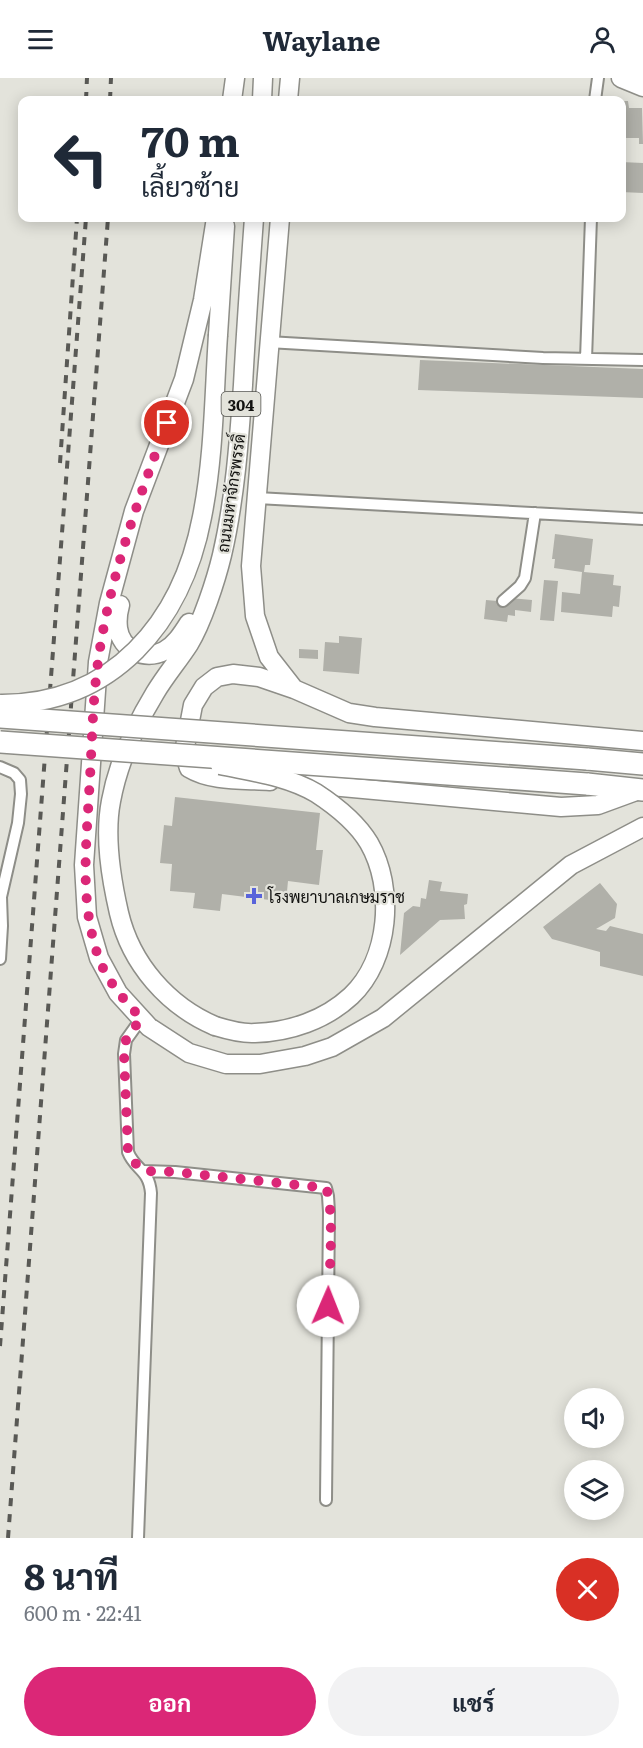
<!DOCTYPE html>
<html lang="th">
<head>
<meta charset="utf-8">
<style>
  body { margin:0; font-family:Literata,Sarabun,serif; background:#f2f2f3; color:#1f2937; height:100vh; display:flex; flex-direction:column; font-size:22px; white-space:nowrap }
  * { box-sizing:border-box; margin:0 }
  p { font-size:20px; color:#747a83 }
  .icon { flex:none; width:33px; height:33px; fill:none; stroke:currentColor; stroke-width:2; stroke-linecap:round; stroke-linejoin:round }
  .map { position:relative; height:1460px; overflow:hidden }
  .side { display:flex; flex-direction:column; background:#fff; flex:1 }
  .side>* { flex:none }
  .banner { position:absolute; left:18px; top:18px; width:608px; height:126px; border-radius:12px; box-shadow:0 3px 15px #0003; background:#fff; color:#1f2937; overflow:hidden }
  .controls { position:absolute; left:564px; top:1310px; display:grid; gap:12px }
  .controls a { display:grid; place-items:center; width:60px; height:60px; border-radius:50%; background:#fff; box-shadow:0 3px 15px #0003; font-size:30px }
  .pin { position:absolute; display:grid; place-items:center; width:51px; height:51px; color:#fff; margin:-26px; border:3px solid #fff; border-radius:50%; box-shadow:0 2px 6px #0007 }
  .me { position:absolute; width:66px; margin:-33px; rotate:1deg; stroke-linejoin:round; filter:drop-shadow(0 0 4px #0008) }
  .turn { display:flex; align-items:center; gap:21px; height:126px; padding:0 24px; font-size:27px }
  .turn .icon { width:78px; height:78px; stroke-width:2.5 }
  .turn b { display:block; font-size:42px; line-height:51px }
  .round { display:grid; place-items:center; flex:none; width:63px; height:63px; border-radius:32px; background:#f2f2f3 }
  .summary { display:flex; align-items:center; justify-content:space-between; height:102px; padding:0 24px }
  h1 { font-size:36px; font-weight:700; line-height:45px }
  .action { display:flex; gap:12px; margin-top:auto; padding:12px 24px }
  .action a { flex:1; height:69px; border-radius:36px; background:#db2777; color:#fff; font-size:24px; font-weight:700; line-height:69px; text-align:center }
  .action a+a { background:#f2f2f3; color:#1f2937 }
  header { display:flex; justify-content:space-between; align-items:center; height:78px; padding:0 24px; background:#fff; font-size:27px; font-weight:700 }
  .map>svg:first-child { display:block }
  .building { fill:#b0b0a9 }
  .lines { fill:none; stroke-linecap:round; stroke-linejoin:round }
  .street-casing { stroke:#8e8e88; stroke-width:14 }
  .primary-casing { stroke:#8e8e88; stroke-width:21 }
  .highway-casing { stroke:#8e8e88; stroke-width:24 }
  .street { stroke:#fff; stroke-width:10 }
  .primary { stroke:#fff; stroke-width:18 }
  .highway { stroke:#fff; stroke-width:21 }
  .rail { stroke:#595955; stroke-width:4; stroke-dasharray:8 8; stroke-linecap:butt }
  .primary-bridge-casing { stroke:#8e8e88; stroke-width:21; stroke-linecap:butt }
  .highway-bridge-casing { stroke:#8e8e88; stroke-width:24; stroke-linecap:butt }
  .primary-bridge { stroke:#fff; stroke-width:18 }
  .highway-bridge { stroke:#fff; stroke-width:21 }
  .route { stroke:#db2777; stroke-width:10; stroke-dasharray:0 18 }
  .poi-dot { fill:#5863da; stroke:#e3e3db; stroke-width:2 }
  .labels { text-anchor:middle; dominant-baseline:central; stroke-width:4.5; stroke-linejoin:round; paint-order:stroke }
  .shield { fill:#e3e3db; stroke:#51514d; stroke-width:1.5 }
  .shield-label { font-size:15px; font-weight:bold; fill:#121210 }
  .street-label { font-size:16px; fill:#121210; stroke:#e3e3db }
  .poi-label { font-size:16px; fill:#121210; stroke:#e3e3db; text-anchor:start }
</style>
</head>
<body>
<header><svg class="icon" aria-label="menu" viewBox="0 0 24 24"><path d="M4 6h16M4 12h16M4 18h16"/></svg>Waylane<svg class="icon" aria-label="person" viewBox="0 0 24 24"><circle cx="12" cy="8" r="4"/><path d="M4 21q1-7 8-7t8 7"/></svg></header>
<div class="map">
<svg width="643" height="1460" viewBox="0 0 643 1460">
  <rect width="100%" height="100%" fill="#e3e3db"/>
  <!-- building -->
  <path class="building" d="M621,23h7l1,7h13l1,36h-4v-6h-16z
    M621,84l22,1v30l-22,-1z
    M420,282l223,9v29l-225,-8z
    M555,456l38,5 -3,26h-5l-1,7 30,3 -1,10 8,1 -2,21 -6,-1 -1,11 -51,-5 1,-20 18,2 2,-22 -28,-4 1,-9h-3z
    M544,502l14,1 -4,40 -14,-1z
    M510,520l22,2 -1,12 -16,-2v6l-7,-1 -1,7 -23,-3 2,-19 23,2z
    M339,558l23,2 -3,36 -36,-3 2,-29 14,1z
    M299,571l19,1v9l-19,-1z
    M175,719l145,16 -4,37h7l-4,35 -31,-4 -2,21 -64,-8 -2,17 -27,-3 2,-15 -25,-2 2,-27 -12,-1 4,-38 8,1z
    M429,802l13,2 -2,9 28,3 -1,10 -3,1 1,14 -25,1 -40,35 4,-42 9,-7 7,1 1,-9 5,1z
    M600,805l17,21 -2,14 -19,11 10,2 4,-5 33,8v42l-43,-10v-14l-48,-13 -9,-12z"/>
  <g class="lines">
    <!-- street casing -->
    <g class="street-casing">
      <path id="street" d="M595,22l3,-22
        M268,264l275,16 100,2
        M586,281l5,-141
        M257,420l386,21
        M503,523l17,-15 5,-8 10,-65
        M0,689l14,6 6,7 1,14 -3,29 -17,74 1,29 -2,33
        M144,1093l31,1 151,16 2,8 1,16 -3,288
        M138,1460l13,-345c-2,-24 -16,-23 -23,-41l-4,-98 2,-14 15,-21"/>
    </g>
    <!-- primary casing -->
    <g class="primary-casing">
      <path id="primary" d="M621,0l22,9
        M232,22l3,-22
        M262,22l1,-22
        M288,22l2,-22
        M216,140l-13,82 -19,79 -50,132 -25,92 -11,59 -14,203 3,52 12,41 19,35 31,34 40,26 37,11h34l45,-8 27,-9 51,-29 188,-153 72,-38
        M280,140l-29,348 4,50 14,41 25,32
        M218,257l7,-109
        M120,527c-2,7 -3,15 -2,23 3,22 27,33 46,23 11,-6 18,-17 25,-28
        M270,703c-26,-2 -58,1 -81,-13l-5,-16 9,-47 11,-18 13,-10 16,-3 26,3 35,12 55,24 26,4 268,24
        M298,705l263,24 37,-2 41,-15
        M215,948c-47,-20 -84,-62 -96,-113 -8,-35 -15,-76 -8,-112 7,-38 24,-75 44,-108 10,-17 23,-32 34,-49 13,-21 27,-64 33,-89 13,-56 17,-113 21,-170 3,-56 7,-112 11,-167"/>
    </g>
    <!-- highway casing -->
    <g class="highway-casing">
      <path id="highway" d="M587,681l56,5
        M587,706l56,6"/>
    </g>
    <!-- street -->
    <use href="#street" class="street"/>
    <!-- primary -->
    <use href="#primary" class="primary"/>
    <!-- highway -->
    <use href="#highway" class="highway"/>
    <!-- rail -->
    <path class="rail" d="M86,22l1,-22
      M110,22l1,-22
      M60,385l17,-245
      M0,1268l86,-1128
      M8,1460l100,-1320"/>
    <!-- primary-bridge casing -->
    <g class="primary-bridge-casing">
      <path id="primary-bridge" d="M0,626c113,1 182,-82 202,-187 12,-60 12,-122 16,-182
        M215,948c13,4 27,8 40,7 35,-1 70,-13 96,-37 39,-37 44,-108 18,-153 -12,-20 -33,-37 -53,-50 -29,-17 -63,-21 -96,-28"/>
    </g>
    <!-- highway-bridge casing -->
    <g class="highway-bridge-casing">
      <path id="highway-bridge" d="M0,639l587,42
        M0,664l587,42"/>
    </g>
    <!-- primary-bridge -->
    <use href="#primary-bridge" class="primary-bridge"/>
    <!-- highway-bridge -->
    <use href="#highway-bridge" class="highway-bridge"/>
  </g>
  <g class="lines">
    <!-- route -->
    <path class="route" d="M167,345c-29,77 -58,157 -69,239 -6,44 -6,88 -9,132 -3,55 -9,108 9,162 8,24 26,44 43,62l-15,22 -2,14 4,98 6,10 10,9 31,1 151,16c9,22 3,91 2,118"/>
  </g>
  <!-- markers -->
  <path class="poi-dot" d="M251 809h6v6h6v6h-6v6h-6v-6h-6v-6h6z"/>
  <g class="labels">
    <!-- shield labels -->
    <rect class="shield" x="221.5" y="314" width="39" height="24" rx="4.5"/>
    <g class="shield-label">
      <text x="241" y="326">304</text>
    </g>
    <!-- street labels -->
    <g class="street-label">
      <text transform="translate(230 415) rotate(-82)">ถนนมหาจักรพรรดิ์</text>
    </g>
    <!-- poi labels -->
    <g class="poi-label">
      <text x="268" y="818">โรงพยาบาลเกษมราช</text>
    </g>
  </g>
</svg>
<div class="controls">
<a><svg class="icon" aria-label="sound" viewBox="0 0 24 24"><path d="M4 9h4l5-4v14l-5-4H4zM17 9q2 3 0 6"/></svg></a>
<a><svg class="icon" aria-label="layers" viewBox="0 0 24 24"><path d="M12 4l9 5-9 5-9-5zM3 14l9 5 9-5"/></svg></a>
</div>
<div class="pin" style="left:167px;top:345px;background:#d93025"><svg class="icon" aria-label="arrive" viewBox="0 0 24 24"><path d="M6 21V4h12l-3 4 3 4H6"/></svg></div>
<svg class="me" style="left:328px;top:1228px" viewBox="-20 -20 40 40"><circle r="19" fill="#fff"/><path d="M0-13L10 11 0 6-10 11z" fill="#db2777"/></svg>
<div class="banner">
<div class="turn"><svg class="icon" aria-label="left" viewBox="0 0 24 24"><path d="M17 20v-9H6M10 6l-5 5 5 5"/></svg><div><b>70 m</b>เลี้ยวซ้าย</div></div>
</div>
</div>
<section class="side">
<div class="summary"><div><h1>8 นาที</h1><p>600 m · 22:41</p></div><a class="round" style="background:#d93025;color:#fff"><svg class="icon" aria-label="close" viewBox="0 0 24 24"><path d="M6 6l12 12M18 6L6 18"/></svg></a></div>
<div class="action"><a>ออก</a><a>แชร์</a></div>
</section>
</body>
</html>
